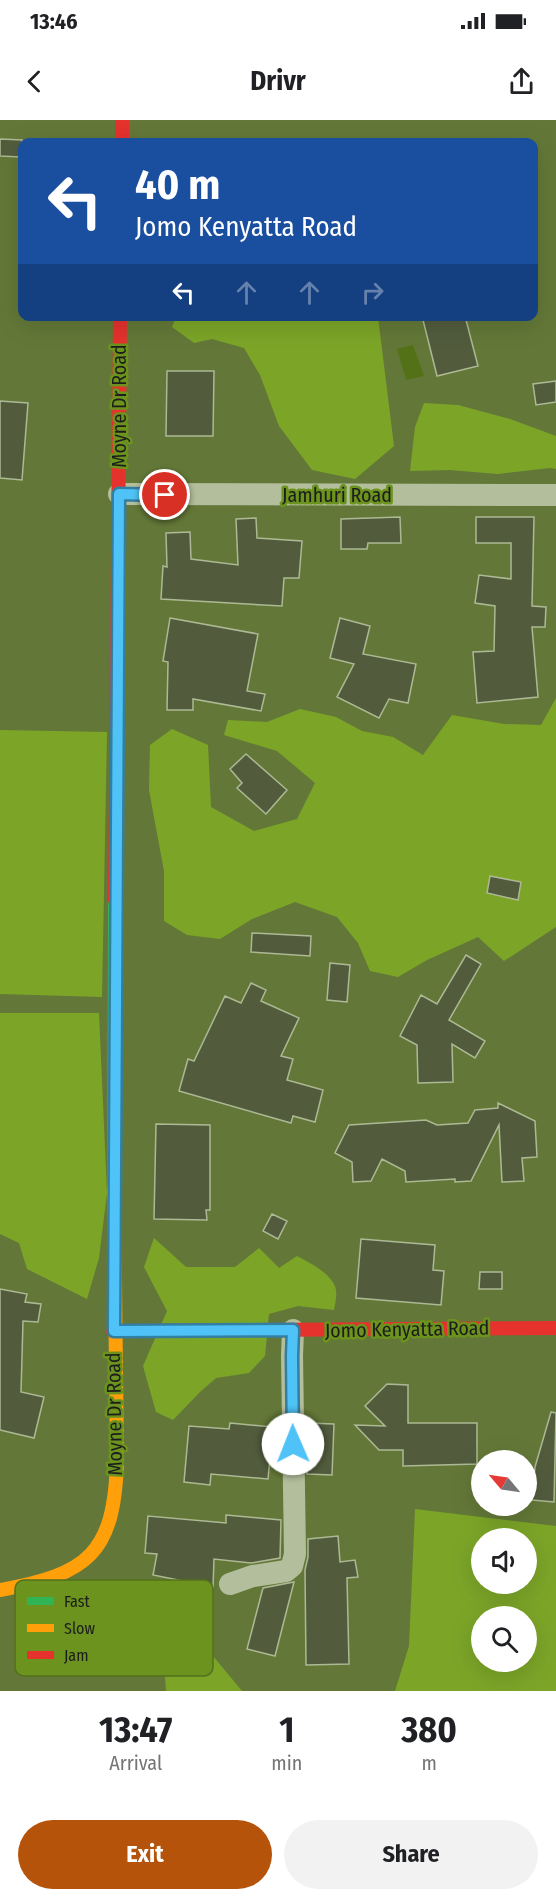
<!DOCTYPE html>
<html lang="en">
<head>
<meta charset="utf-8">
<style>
  body { margin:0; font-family:"Fira Sans Condensed",sans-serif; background:#f2f2f2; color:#202124; height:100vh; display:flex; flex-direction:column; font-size:22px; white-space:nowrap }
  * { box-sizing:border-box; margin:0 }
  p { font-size:20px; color:#757577 }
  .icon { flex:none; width:33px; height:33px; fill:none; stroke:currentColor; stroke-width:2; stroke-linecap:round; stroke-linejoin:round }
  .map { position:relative; height:1571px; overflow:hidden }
  .side { display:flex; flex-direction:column; background:#fff; flex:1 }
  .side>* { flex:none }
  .top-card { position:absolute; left:18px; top:18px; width:520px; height:183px; border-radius:12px; box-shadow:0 6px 24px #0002; background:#1a4fa0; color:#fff; overflow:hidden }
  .needle { width:39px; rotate:299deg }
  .tools { position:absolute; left:471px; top:1330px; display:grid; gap:12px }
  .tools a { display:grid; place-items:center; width:66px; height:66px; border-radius:50%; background:#fff; box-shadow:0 6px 24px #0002; font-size:30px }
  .pin { position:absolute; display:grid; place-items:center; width:51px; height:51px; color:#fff; margin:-26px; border:3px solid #fff; border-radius:50%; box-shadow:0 2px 6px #0007 }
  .me { position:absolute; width:66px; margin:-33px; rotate:359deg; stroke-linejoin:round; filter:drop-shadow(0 0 4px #0008) }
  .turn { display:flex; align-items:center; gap:21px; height:126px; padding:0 18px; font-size:27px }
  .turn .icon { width:78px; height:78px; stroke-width:2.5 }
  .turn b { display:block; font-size:42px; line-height:51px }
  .lanes { display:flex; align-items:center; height:57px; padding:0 18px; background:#0003; justify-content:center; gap:30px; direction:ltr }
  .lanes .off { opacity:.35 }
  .eta { display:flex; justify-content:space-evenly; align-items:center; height:102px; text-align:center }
  .eta b { font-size:36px; font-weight:700; line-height:42px }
  .action { display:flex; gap:12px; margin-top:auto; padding:12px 18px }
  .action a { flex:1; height:69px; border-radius:36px; background:#b45309; color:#fff; font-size:24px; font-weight:700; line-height:69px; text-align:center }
  .action a+a { background:#f2f2f2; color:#202124 }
  .status { display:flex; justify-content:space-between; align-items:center; height:42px; padding:0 30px; background:#fff; direction:ltr }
  .status svg { height:16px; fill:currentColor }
  header { display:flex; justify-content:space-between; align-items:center; height:78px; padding:0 18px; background:#fff; font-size:27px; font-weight:700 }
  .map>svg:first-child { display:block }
  .green { fill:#7ca528; fill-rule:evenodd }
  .water { fill:#537217 }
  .building { fill:#525c3d; stroke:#adb994; stroke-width:1.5 }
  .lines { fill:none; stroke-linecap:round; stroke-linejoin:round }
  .street { stroke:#b3be9c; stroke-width:22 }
  .fast { stroke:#30b455; stroke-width:14 }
  .slow { stroke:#ff9f0a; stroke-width:14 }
  .jam { stroke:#e5322d; stroke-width:14 }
  .route-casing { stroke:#337fa1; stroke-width:15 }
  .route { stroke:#4fc3f7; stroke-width:10 }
  .labels { text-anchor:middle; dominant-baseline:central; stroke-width:5; stroke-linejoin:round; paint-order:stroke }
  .street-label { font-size:20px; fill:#1d1d1d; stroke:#6b931d }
  .key { fill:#6b931d; stroke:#54701d; stroke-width:1.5 }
  .key-label { font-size:16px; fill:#1d1d1d }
</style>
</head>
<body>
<div class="status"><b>13:46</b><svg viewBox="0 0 49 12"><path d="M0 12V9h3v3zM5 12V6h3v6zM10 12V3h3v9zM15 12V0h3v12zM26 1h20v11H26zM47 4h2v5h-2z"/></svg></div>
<header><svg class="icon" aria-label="back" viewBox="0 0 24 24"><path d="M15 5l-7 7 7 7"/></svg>Drivr<svg class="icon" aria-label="share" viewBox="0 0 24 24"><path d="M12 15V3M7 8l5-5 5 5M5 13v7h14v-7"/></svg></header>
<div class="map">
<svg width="556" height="1571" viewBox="0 0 556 1571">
  <rect width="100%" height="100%" fill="#637838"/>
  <!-- green -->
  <path class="green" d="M176,197h202l16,129 -39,33 -43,-9 -33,-44 -19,-51 -16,-27 -32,-9 -18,4 -22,-16z
    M424,283l34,2 52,14 46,17v33l-6,-1 -52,6 -49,-4 -39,1 5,-44z
    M556,578v229l-52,34 -26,-24 -51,23 -29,17 -28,-6 -12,-28 -21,-26 -42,-15 -43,17 -32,20 -33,-4 -23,-14v-50l-15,-81 1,-45 22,-16 36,16 3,62 43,24 43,-12 18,-36 -38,-32 -53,-16 4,-15 39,2 33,-13 36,8 26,14 31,6 30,18 29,-40 52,9 37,1z
    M0,610l107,2 -5,265 -102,-3z
    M0,893h99l8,180 -8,65 -12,41 -60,-30 -8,-26 -19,-9z
    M154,1118l32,29h49l24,-19 20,20 18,-12c13,7 36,18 39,34 1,6 -1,14 -2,20l-36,-4 -29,8 -4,42 -16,17 -33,5 -16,14 -27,28 -17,-8 -13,-46 24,-55 -23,-44z
    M415,1389l141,17v165h-161l14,-45zM482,1419h44v45h-44zM482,1497h44v45h-44z
    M159,1471l83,100h-76z"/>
  <!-- water -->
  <path class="water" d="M413,225l11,31 -18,4 -9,-31z"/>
  <!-- building -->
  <path class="building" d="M0,19l22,1 -1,17 -21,-1z
    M422,196h43l13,50 -41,10z
    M167,251h47l-1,65h-47z
    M556,261v21l-20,3 -3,-21z
    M0,281l28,2 -6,77 -22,-2z
    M400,397l1,26h-33l-1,6h-26v-30z
    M476,397h58l-2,89 14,1 -1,20h-13l6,70 -61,6 -4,-51 21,-1 1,-45 -20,-3 4,-28 32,4v-36h-35z
    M256,398l1,20 45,3 -3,37h-15l-2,28 -121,-7 2,-33 4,1 -1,-34 24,-1 1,27 47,6 -2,-46z
    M170,498l88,16 -11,57 18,3 -4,17 -68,-12v11h-26l1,-48 -5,-1z
    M340,498l30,8 -7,28 53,10 -8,39 -19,-4 -10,19 -42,-21 17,-33 -24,-6z
    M246,634l41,36 -21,24 -29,-26 5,-5 -12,-14z
    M490,756l31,6 -3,18 -31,-7z
    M252,813l59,3 -1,20 -59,-4z
    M466,835l15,9 -32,56 36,21 -10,17 -23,-14 1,38 -35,1 -1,-38 -17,-9 21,-41 16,9z
    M330,843l20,2 -3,37 -20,-2z
    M251,863l15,7 -5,11 38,17 -18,38 12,3 -6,21 36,10 -8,32 -22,-6 -2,7 -112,-32 9,-32 6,2 31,-65 16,7z
    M498,983l37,18 2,36 -15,1 2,23 -22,1 -3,-57 -28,56 -16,1v-3l-49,3 -1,-11 -23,-12 -11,22 -18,1 -1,-20 -17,-9 14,-28 77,-5 11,5 31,-2 7,-13 23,-2z
    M156,1004l54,1v85h-4l1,10 -53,-1z
    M272,1094l15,7 -9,18 -15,-8z
    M361,1119l74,6 -2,25 11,1 -3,34 -85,-7z
    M480,1152h22v17h-23z
    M0,1169l27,5 -2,8 16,2 -3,18 -15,-1 -2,71 23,5 -10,41 -34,-8z
    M387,1264l21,1v38h69v41l-74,2v-16h-24l-24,-25 30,1 -20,-20z
    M551,1292l5,1 -2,89 -22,-2 3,-33z
    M230,1303l43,4 -5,52 -57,-5 -1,11 -26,-3 5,-56 40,3z
    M307,1303l27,1 -2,51 -25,-1z
    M226,1395l55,5 -1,38 -29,5 -37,-4 -1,28 -60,-12 4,-21 -12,-1 3,-37 78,7z
    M338,1416l2,26 15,-2 3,17 -11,1 2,86 -43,1 -1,-95 3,-13v-18z
    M294,1462l-19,74 -28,-7 16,-61z"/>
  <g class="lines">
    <!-- street -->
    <path class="street" d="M119,374l437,1
      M230,1464l23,-8 33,-5 6,-5 3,-12 -3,-198 1,-26"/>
    <!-- fast -->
    <path class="fast" d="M114,1069l1,-289"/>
    <!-- slow -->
    <path class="slow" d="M0,1470c88,-16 114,-36 117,-128l-3,-273"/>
    <!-- jam -->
    <path class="jam" d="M122,0v22
      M115,780l5,-584
      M113,1211l443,-3"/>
  </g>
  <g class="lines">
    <!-- route casing -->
    <g class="route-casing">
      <path id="route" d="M165,375l-46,-1 -5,837 179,-1 -1,26 1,88"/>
    </g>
    <!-- route -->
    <use href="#route" class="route"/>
  </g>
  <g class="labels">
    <!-- street labels -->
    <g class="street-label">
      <text transform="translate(119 286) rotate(-90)">Moyne Dr Road</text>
      <text x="337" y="375">Jamhuri Road</text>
      <text transform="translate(407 1209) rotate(-1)">Jomo Kenyatta Road</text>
      <text transform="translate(114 1294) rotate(-91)">Moyne Dr Road</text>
    </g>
  </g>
  <!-- legend -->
  <rect x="15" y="1460" width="198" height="96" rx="9" class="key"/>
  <rect x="27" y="1477" width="27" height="8" fill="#30b455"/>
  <rect x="27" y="1504" width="27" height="8" fill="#ff9f0a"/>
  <rect x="27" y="1531" width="27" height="8" fill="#e5322d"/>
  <g class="key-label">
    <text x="64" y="1487">Fast</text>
    <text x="64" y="1514">Slow</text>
    <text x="64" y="1541">Jam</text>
  </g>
</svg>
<div class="tools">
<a><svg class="needle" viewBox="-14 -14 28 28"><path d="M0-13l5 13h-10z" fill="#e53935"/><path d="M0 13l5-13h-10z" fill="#757577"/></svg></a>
<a><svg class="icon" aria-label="sound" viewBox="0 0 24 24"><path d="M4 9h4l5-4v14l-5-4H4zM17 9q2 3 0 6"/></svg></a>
<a><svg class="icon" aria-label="search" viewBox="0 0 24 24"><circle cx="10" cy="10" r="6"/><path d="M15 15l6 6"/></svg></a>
</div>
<div class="pin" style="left:165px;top:375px;background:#d93025"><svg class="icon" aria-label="arrive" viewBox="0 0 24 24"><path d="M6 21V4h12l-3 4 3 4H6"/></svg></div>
<svg class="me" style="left:293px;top:1324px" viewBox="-20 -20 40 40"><circle r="19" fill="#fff"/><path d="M0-13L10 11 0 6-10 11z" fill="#4fc3f7"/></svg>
<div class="top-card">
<div class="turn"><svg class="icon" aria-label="left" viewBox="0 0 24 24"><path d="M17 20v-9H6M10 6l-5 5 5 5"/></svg><div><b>40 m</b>Jomo Kenyatta Road</div></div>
<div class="lanes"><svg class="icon" aria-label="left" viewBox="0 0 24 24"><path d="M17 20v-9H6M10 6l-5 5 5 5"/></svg><svg class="icon off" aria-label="ahead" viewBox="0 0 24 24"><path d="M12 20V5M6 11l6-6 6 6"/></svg><svg class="icon off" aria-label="ahead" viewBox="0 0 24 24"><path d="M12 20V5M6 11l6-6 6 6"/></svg><svg class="icon off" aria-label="right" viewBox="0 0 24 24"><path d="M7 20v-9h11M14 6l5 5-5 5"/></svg></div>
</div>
</div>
<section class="side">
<div class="eta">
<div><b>13:47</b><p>Arrival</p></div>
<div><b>1</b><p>min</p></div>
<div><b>380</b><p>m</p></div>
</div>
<div class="action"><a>Exit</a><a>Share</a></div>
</section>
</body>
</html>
